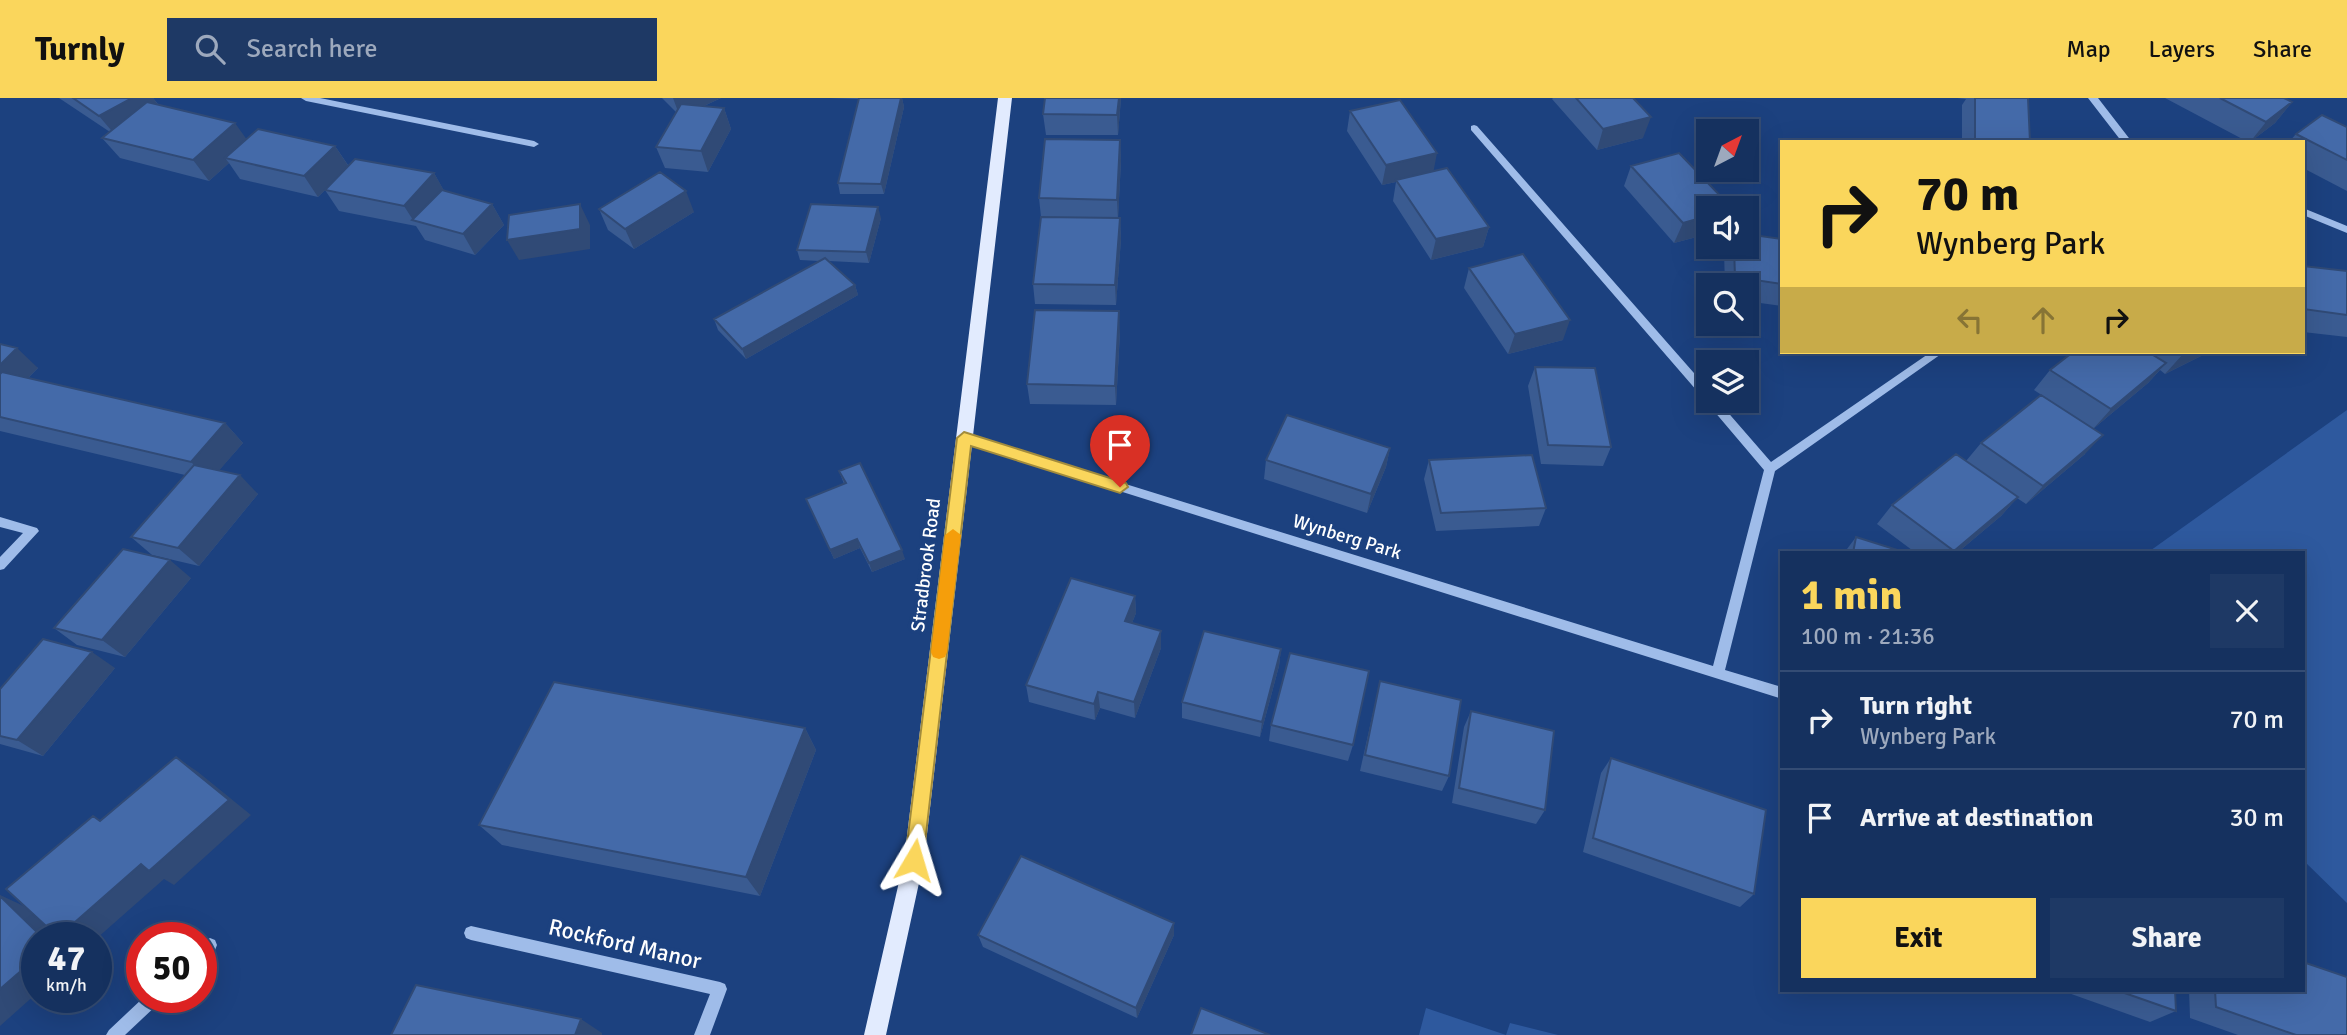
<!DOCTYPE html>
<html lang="en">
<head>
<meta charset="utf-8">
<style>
  body { margin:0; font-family:Signika,sans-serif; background:#1e3965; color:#f1f3f6; height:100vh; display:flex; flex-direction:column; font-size:26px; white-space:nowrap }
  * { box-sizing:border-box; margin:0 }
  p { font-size:23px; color:#9da9bd }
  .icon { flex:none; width:38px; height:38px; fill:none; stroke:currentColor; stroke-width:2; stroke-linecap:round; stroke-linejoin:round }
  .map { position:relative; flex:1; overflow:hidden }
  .side { position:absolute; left:1780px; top:453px; width:525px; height:441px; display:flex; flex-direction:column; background:#15315f; border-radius:0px; box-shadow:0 7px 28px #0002,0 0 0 2px #344c74 }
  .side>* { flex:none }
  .banner { position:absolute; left:1780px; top:42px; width:525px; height:214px; border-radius:0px; box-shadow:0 7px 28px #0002,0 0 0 2px #344c74; background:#fad65c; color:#111; overflow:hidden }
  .needle { width:46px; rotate:41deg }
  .buttons { position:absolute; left:1696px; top:21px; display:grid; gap:14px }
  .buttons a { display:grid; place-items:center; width:63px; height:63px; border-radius:0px; background:#15315f; box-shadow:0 7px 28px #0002,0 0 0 2px #344c74; font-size:35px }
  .speed { position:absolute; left:21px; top:824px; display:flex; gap:14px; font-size:35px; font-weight:700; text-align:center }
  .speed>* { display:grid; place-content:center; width:91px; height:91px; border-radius:50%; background:#15315f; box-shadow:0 7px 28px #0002,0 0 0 2px #344c74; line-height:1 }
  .speed small { font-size:18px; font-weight:400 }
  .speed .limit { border:10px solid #d22; background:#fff; color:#111 }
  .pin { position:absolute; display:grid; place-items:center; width:60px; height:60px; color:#fff; margin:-72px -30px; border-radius:50% 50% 50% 0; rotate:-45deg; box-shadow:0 0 7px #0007 }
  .pin .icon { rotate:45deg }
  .me { position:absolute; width:77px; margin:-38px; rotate:7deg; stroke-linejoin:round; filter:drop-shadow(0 0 5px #0008) }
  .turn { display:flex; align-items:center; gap:24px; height:147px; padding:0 21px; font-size:32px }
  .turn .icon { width:91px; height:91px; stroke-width:2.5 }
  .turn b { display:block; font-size:49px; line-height:60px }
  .lanes { display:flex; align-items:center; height:66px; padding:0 21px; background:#0003; justify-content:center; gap:35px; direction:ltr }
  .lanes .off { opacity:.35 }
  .round { display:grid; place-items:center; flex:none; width:74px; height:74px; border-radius:0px; background:#1e3965 }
  .overview { display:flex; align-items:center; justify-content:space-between; height:119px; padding:0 21px }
  h1 { font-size:42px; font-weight:700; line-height:52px; color:#fad65c }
  .primary-button { display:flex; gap:14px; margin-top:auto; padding:14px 21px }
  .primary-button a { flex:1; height:80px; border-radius:0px; background:#fad65c; color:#111; font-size:28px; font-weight:700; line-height:80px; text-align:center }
  .primary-button a+a { background:#1e3965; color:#f1f3f6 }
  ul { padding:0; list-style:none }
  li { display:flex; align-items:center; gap:21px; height:98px; padding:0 21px; border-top:2px solid #344c74 }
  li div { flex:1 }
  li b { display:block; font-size:26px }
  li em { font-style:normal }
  header { display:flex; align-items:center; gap:42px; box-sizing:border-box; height:98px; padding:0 35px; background:#fad65c; color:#111 }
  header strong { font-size:33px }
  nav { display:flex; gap:38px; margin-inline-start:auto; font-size:24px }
  .search { width:490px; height:63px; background:#1e3965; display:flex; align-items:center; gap:18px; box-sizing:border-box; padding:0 24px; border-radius:0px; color:#9da9bd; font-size:26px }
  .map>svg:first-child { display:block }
  .green { fill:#2e599e }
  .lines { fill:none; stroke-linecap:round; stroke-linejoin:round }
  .minor { fill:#9fbce9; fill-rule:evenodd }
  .major { fill:#e2ebfe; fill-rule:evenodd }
  .wall { fill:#3a5b91 }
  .shaded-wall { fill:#304a76 }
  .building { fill:#446aa9; stroke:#304a76; stroke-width:2 }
  .route { fill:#fad65c; stroke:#a28b3c; stroke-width:2 }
  .slow { fill:#f59e0b }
  .labels { text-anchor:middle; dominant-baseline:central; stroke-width:7; stroke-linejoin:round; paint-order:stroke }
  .street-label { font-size:19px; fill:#fff; stroke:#1c417f }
  .near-street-label { font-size:23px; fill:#fff; stroke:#1c417f }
</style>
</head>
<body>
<header>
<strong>Turnly</strong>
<div class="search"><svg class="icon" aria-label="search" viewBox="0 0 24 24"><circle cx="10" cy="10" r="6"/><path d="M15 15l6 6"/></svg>Search here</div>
<nav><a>Map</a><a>Layers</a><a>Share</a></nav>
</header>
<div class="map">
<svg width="2347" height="937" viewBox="0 0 2347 937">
  <rect width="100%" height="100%" fill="#1c417f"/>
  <!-- green -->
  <path class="green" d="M2347,312v493l-44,-43v-307h-156z
    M1426,910l80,27 4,-12 48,12h-139z"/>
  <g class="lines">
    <!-- minor -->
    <path class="minor" d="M301,0h19l214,43 5,3 -5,3 -228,-46z
      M2088,0h10l34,44h-10z
      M1474,27l3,1 231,263v12h10l53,61 160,-110h13l-169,119 -50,199 57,17v12l-822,-258 -2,-3 6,-4 749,232 51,-196 -56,-66 -1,-4 -3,-1 -233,-269v-4z
      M2303,110l44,18v7l-44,-18z
      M0,419l37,11 2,3 -35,38 -4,1v-13l23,-24 -23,-6z
      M471,828l249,56 5,2 2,5 -17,46h-16l16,-41 -239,-54 -5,-2 -2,-5 2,-5z
      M210,840l5,2 2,5 -2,5 -14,10v-17z
      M143,900h19l-3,5 -34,32h-19l3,-5z"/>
    <!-- major -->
    <path class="major" d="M998,0h14l-88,762 -38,175h-22l40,-175z"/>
  </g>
  <!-- wall -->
  <path class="wall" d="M59,0h94l5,6 89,35 88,7 13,19 86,8 10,18 48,13 12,21 -29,30 -50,-15 -9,-14 -77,-15 -14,-21 -7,7 -78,-18 -11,-16 -20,18 -89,-23 -18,-20 8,-6z
    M662,0h59l-17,8 20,2 7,21 -23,43 -43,-4 -9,-21 20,-35z
    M829,0h73l2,9 -20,87h-44l-2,-11 21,-84z
    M1045,0h76l-3,37h-72l-3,-21z
    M1553,0h80l10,40 -46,12 -45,-51z
    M1957,0h71l2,44h-68v-37l4,-6z
    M2165,0h119l8,4 -17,21 -25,19h-2z
    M1350,13l83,61 56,55 -6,20 -52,13 -38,-59 3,-19 -14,3 -35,-54z
    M2347,29v64l-44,-23v-26h-14l7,-8z
    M1120,42l1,21 -3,57h2l1,21 -5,66 -81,-1 -2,-20 8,-67 -2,-19z
    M1631,68l77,42v26l-34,9 -50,-57z
    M599,111l95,3 -60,37 -26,-19z
    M881,120l-12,45 -40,-2 26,24 3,10 -112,64 -28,-29 -4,-11 105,-58 -19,-1 -3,-10z
    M1782,141v67l-36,-5v-16h-21l-1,-33 3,-5h19z
    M2303,168l44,5v66l-44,-5z
    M1469,170l94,72 -55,14 -44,-66z
    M1120,234l-4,73 -86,-1 -3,-20z
    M0,246l38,24 -10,10 197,45 18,20 -24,27 39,24 -59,72 -47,-11 -21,-18 54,-62 -185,-44z
    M2073,254h136l-44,22 -5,-4 -12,13 -55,46 -59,-39 16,-20z
    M1535,269l76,80 -8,19 -62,-2 -13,-78z
    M1981,345l104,11 -59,50 -9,-6 -16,18 -44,37h-41l-39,-29 15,-19 74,-44z
    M1390,350l-4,19 -19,46 -103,-34 2,-19z
    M1429,362l117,48 -7,18 -103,5 -12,-52z
    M839,373l66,88 -33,13 -12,-24 -26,11 -28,-60 38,-15z
    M1856,439l51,16h-63z
    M191,480l-66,79 -48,-12 -23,-17z
    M1135,498l1,17 -4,10 29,25 -26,70 -35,-10 -5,12 -66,-18 -3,-17z
    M1281,551l-2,17 -19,71 -78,-19v-16z
    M115,570l-72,88 -43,-12v-55z
    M1380,583l69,95 -7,15 -82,-20z
    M1471,613l74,99 -9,14 -84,-21 12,-76z
    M1271,627l82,20 -5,16 -79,-20z
    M805,630l11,22 -56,146 -258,-51 -23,-20z
    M1611,660l143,136 -14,13 -157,-55 18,-79z
    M978,837h196l-37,83 -154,-71z
    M2060,892h115l1,21 -26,11z
    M2189,892h114l44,45h-109l-48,-17z"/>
  <!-- shaded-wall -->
  <path class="shaded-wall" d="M132,0h21l10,13 -47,25 -17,-20z
    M673,0h48l-41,19z
    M901,0h1l2,9 -20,87 -3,-10z
    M1119,0h2l-3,37 -1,-20z
    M2292,4l-17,21 -25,19 16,-20z
    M724,10l7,21 -23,43 -7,-21z
    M1651,19l-8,21 -46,12 6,-21z
    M235,25l15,21 -25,14 4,5 -20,18 -16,-21z
    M1120,42l1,21 -3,59 -1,-20z
    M335,48l14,21 -31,30 -14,-21z
    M1437,55l-4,21 -37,6v2l-14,3 4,-20z
    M434,75l12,21 -33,26 -9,-14z
    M686,93l8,21 -60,37 -9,-20z
    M492,106l12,21 -29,30 -12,-21z
    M580,106l10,21v24l-71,11 -12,-20z
    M878,109l3,11 -12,45 -3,-11z
    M1708,118v18l-34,9 9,-20z
    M1120,120l1,21 -5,66 -1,-20z
    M1489,129l-6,20 -52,13 5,-21z
    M855,187l3,10 -112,64 -4,-10z
    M1119,213l1,21 -4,73 -1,-19z
    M1570,222l-7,20 -55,14 7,-20z
    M17,250l21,20 -35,35 -3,-2v-36z
    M2188,254h21l-44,22 18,-20z
    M2166,265l-18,20 -55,46 18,-20z
    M225,325l18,20 -33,38 -19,-19z
    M2103,337l-18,19 -59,50 17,-18z
    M1390,350l-4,19 -19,46 4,-19z
    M240,377l18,19 -59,72 -21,-18z
    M2018,399l-17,19 -44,37h-4z
    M857,441l3,9 -26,11 -4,-9z
    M902,452l3,9 -33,13 -3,-9z
    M170,462l21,18 -66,79 -23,-17z
    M1135,498l1,17 -10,25 -1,-17z
    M1161,533v17l-26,70 -1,-16z
    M1281,551l-2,17 -19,71 2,-15z
    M92,554l23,16 -72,88 -26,-16z
    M1098,594l2,16 -5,12 -1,-16z
    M805,630l11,22 -56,146 -14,-19z
    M176,659l22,15 53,43 -77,70 -10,-6 -68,60v-1h-35l-3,-1z
    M0,797l26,12 33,31h-16z
    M1174,825v12l-37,83 -1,-10z
    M37,859v36l-37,33v-37z
    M581,921l21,14v2h-27z"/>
  <!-- building -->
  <path class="building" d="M73,0h59l-33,18z
    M859,0h42l-20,86 -43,-1z
    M1045,0h74l-2,17 -74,-1z
    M1576,0h57l18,19 -48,12z
    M1975,0h53l2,44h-55z
    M2220,0h64l8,4 -26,20z
    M1400,2l37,53 -51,12 -36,-54z
    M147,4l88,21 -42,37 -91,-22z
    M681,6l43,4 -23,43 -45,-4z
    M2322,17l25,12v33l-51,-26z
    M258,31l77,17 -31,30 -79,-18z
    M1045,41l75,1 -3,60 -78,-2z
    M1679,55l53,55h-24v8l-25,7 -52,-57z
    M355,61l79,14 -30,33 -79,-16z
    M1447,70l42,59 -53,12 -40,-59z
    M660,74l26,19 -61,38 -26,-20z
    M442,92l50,14 -29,30 -51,-14z
    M580,106v25l-73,11 2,-25z
    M811,106l67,3 -12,45 -69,-2z
    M1041,119l79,1 -5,67 -82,-1z
    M1746,136l36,5v45l-47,-7 -1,-30h12z
    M1523,156l47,66 -55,14 -46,-66z
    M825,160l30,27 -113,64 -28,-30z
    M2303,168l44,5v44l-44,-6z
    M1035,212l84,1 -4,75 -88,-2z
    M0,246l17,4 -17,17z
    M2073,254h75l18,11 -55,46 -61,-39z
    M1535,269l60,1 16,79 -63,-2z
    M2,274l223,51 -34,39 -191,-45v-43z
    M2041,297l62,40 -60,51 -62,-43z
    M1287,317l103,33 -19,46 -105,-34z
    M1956,356l62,43 -64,54 -62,-46z
    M1532,357l14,53 -105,5 -12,-53z
    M860,365l42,87 -33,13 -12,-24 -27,11 -24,-51 40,-16 -7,-12z
    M194,367l46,10 -62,73 -47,-11z
    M1856,439l51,16h-54z
    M123,451l47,11 -68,80 -48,-12z
    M1071,480l64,18 -10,25 36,10 -27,71 -36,-10 -4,12 -68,-19z
    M1204,533l77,18 -19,73 -80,-20z
    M43,541l49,13 -75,88 -17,-4v-47z
    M1290,555l79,18 -16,74 -82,-20z
    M1380,583l81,19 -12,76 -84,-21z
    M554,584l251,46 -59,149 -267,-52z
    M1471,613l83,20 -9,79 -86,-22z
    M176,659l53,43 -80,71 -8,-7 -83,73 -52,-48 87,-73 7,5z
    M1611,660l155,52 -12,84 -161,-56z
    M1021,758l153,67 -38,85 -158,-73z
    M0,798l43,42h-6v19l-37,32z
    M2303,864l44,15v58h-51l-80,-28 -1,-17h88z
    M416,887l165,34 -6,16h-184z
    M2116,892h59l1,21z
    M1201,910l69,27h-79z"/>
  <!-- route -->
  <path class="route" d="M964,334l162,51 2,4 -8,6 -149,-47 -48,414 -2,7 -7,2 -6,-2 -3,-7 52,-422z"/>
  <!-- slow -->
  <path class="slow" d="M953,431l8,6 -14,117 -2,5 -6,2 -6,-2 -2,-5 14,-117z"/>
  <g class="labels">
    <!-- street labels -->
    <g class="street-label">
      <text transform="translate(1347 439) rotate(17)">Wynberg Park</text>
      <text transform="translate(926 467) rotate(-83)">Stradbrook Road</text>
    </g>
    <!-- near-street labels -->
    <g class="near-street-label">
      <text transform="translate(625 846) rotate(13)">Rockford Manor</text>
    </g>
  </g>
</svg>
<div class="buttons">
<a><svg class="needle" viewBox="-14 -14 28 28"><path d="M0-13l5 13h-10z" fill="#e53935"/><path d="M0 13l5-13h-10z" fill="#9da9bd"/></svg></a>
<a><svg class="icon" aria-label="sound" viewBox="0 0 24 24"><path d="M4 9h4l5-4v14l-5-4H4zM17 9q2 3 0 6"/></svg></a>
<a><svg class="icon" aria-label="search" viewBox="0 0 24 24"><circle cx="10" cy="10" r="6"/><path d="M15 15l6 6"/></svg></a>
<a><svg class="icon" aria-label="layers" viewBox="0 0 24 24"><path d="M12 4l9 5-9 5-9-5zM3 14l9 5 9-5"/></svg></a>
</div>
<div class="speed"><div>47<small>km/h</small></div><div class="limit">50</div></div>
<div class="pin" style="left:1120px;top:389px;background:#d93025"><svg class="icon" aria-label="arrive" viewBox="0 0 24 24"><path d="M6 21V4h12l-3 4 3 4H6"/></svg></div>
<svg class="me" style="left:914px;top:762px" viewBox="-20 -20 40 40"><path d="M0-17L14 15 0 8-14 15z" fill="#fad65c" stroke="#fff" stroke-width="4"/></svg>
<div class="banner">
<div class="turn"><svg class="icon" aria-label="right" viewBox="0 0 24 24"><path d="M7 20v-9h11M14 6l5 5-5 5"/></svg><div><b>70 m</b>Wynberg Park</div></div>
<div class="lanes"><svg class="icon off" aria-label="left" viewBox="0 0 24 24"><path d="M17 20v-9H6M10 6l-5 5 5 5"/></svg><svg class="icon off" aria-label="ahead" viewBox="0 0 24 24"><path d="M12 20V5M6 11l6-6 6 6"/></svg><svg class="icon" aria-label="right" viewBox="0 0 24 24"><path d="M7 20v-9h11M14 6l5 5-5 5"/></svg></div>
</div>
<section class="side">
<div class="overview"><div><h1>1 min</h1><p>100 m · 21:36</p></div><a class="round"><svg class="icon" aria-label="close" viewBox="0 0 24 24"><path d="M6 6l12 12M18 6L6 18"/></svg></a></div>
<ul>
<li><svg class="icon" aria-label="right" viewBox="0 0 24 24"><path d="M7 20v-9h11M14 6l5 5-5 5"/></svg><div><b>Turn right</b><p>Wynberg Park</p></div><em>70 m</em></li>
<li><svg class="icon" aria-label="arrive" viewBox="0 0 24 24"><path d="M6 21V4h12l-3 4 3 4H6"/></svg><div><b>Arrive at destination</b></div><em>30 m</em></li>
</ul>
<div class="primary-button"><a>Exit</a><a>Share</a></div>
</section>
</div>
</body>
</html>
